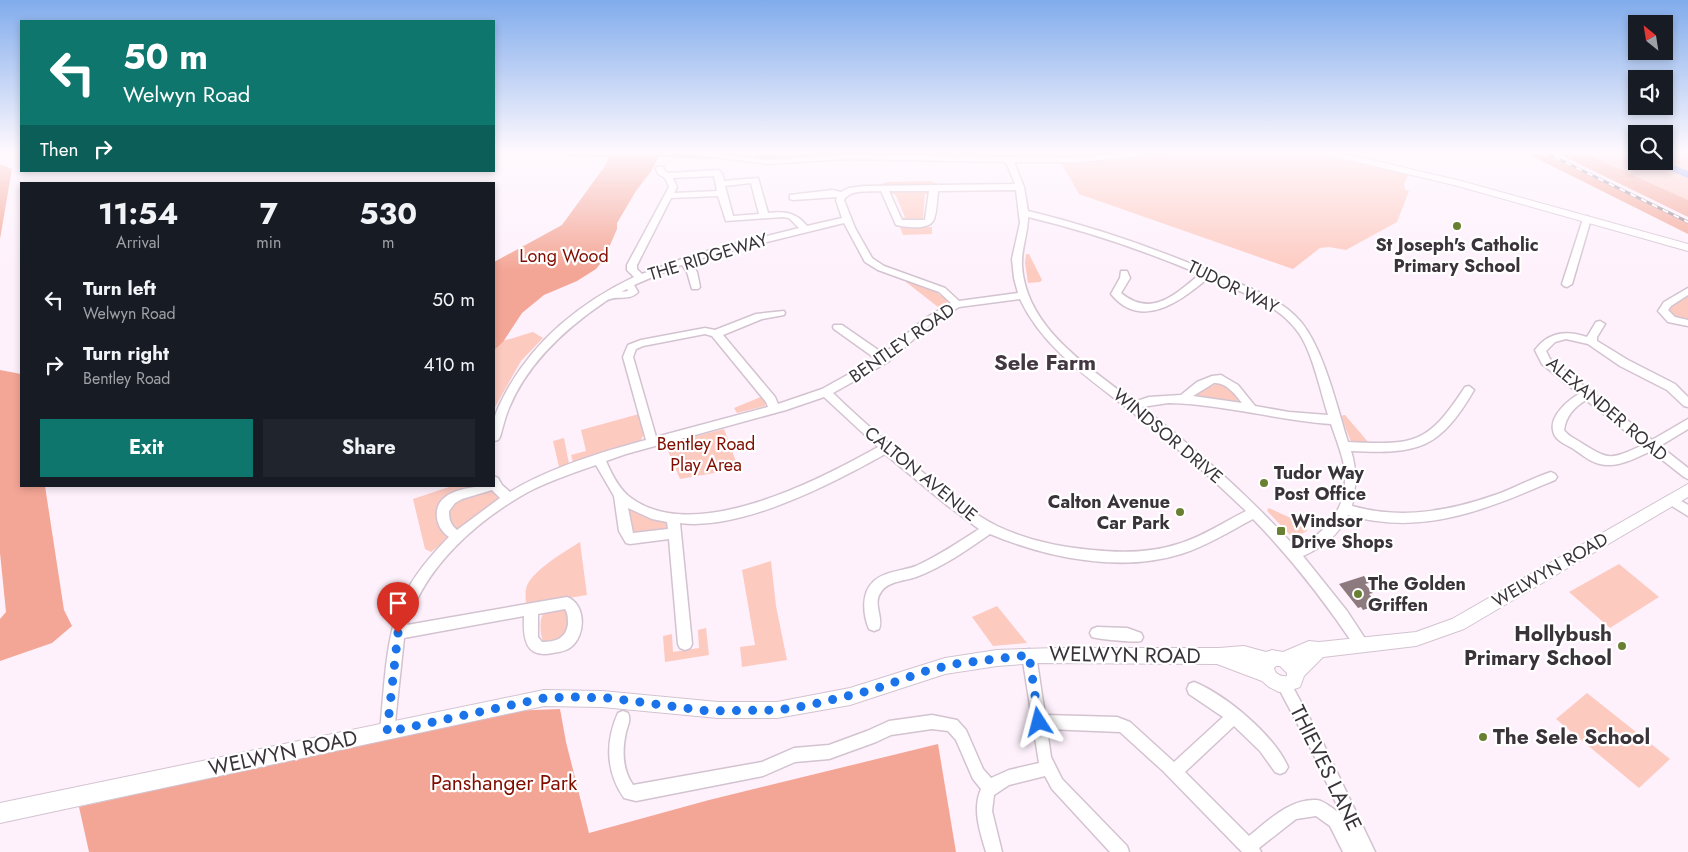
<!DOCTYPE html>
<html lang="en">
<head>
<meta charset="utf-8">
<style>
  body { margin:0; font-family:Jost,sans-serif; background:#20242c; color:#f1f3f6; height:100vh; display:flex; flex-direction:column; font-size:19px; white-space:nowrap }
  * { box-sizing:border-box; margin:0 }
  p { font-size:16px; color:#9ea1a6 }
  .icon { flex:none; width:28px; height:28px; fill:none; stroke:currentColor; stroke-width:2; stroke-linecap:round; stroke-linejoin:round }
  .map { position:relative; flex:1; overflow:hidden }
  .drawer { position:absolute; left:20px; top:182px; width:475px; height:305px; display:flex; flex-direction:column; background:#171b24; border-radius:0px; box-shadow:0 2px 8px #0003 }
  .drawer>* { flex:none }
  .top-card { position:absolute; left:20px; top:20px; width:475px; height:152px; border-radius:0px; box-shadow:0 2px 8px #0003; background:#0f766e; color:#fff; overflow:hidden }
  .needle { width:32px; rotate:330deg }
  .tools { position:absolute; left:1628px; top:15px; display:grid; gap:10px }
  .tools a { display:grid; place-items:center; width:45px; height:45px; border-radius:0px; background:#171b24; box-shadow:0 2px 8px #0003; font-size:25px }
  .pin { position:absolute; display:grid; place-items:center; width:42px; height:42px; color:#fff; margin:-51px -21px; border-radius:50% 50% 50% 0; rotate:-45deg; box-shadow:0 0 5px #0007 }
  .pin .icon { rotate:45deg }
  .me { position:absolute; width:55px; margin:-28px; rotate:351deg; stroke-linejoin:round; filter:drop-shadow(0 0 4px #0008) }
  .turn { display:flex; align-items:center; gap:18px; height:105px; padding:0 20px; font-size:22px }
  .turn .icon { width:65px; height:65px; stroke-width:2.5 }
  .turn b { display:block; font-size:35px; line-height:42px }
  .then { display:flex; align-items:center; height:48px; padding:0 20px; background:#0003; gap:10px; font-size:19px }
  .eta { display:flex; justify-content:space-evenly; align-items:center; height:85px; text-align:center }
  .eta b { font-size:30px; font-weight:700; line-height:35px }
  .button { display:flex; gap:10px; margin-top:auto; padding:10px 20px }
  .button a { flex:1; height:58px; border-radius:0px; background:#0f766e; color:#fff; font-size:20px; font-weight:700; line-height:58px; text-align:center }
  .button a+a { background:#20242c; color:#f1f3f6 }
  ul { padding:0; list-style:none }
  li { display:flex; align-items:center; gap:15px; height:65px; padding:0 20px }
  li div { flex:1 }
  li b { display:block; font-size:19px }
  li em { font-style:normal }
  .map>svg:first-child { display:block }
  .green { fill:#fdcac0 }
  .forest { fill:#f4a696 }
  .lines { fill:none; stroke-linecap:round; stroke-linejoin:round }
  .river { fill:#86a1f1; fill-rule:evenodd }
  .building { fill:#8d7a7e }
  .minor-casing { stroke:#d3c3d0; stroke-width:3 }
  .major-casing { stroke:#d3c3d0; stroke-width:2 }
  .minor { fill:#fff; fill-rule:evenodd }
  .major { fill:#fff; fill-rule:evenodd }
  .rail-casing { stroke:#8d848c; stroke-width:3 }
  .rail { stroke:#fff; stroke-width:2; stroke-dasharray:6; stroke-linecap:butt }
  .route { stroke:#1a73e8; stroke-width:9; stroke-dasharray:0 16.2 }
  .poi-dot { fill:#697f31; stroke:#fff; stroke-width:2 }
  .labels { text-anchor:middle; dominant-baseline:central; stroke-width:4.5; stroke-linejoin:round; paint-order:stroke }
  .poi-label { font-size:18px; font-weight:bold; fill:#3a343a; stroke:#fff; text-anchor:start }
  .park-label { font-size:18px; fill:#810d00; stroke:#fff }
  .street-label { font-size:18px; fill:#3a343a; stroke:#fff }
  .near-poi-label { font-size:21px; font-weight:bold; fill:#3a343a; stroke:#fff; text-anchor:end }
  .near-street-label { font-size:21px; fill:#3a343a; stroke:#fff }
  .near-park-label { font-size:21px; fill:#810d00; stroke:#fff }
  .district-label { font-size:22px; font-weight:bold; fill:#433741; stroke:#fff }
</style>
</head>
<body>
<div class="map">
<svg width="1688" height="852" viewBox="0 0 1688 852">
  <rect width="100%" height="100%" fill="#fef1fc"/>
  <!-- green -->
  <path class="green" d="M1236,152h87l86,22 -5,10 1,6 4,1 -12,31 -51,28 -17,-3 -9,1 -27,21 -214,-75 -19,-33h43l64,-8z
    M1582,152h47l7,4v5h11l41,15v24z
    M1664,152h24v20l-30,-11h6z
    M929,181l10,3 -61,1 10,-3z
    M894,191h34l3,3h-6l-2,25 5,1 -19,3 -9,-3 5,-3 -10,-23h-5z
    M900,227h32v7l-29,1z
    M1026,254h3l13,26 -2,2 -12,1 -3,-20z
    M907,281l23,7 17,12v4l-9,3 -32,-25z
    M1688,294v26l-12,-1 -9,-9 3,-4z
    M533,332l10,6 -22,23 -27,48v-68c13,1 26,-6 39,-9z
    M1216,382l7,2 24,20 -52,-6 -4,-3 25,-11z
    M763,396l3,5 -1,5 -28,7 -3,-5z
    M639,414l5,20 -3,6 -68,22 -2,-7 15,-4 -5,-21z
    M1344,415h1l24,28 -14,1 -4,-2 -10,-26z
    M724,429l14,38 -18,5 -40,7 -15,-35z
    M564,438l5,26 -10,3 -6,-26z
    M452,486h37l10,10 -3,5 -65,51 -6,-3 -12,-50z
    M1269,508l37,17 1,6 -12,6 -5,-2 -22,-23 -1,-2z
    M628,509l37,12 3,4 -1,6 -34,4z
    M580,542l7,53 -61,10c0,-5 -1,-11 0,-16 3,-17 40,-38 54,-47z
    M771,561l5,45 11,54 -45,7 -2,-20 15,-2 -13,-75z
    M1619,564l40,33 -49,31 -41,-36z
    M997,606l30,37 -34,3 -21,-29z
    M565,609l4,4 -2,24 -19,6 -5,-2c-3,-6 -4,-24 1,-28 5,-3 15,-3 21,-4z
    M706,628l3,27 -44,7 -2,-26 9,-2 1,18 26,-4 -1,-18z
    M1587,693l83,66 -31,29 -83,-69z"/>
  <!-- forest -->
  <path class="forest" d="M531,152h135l47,5v2l-55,-2 -6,13 -16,21 -19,32v6l-13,30 -8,10 -19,12 -33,14 -22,18 -19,29 -9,8v-88l68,-37 43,-59 4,-9 -42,-1z
    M760,152h27l1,3 36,-3h310l-48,4 -232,-2 -87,6 -11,-1z
    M1524,152h17l147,71v11z
    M1555,152h27l106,48v17z
    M0,164l12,5 -12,70z
    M0,370l21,4v112h24l19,124 8,16 -20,17 -52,18v-42l6,-7 -6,-59z
    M560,709l6,33 23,91 120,-33 229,-56 18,108h-867l-10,-45 430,-96z"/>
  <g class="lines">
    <!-- river -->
    <path class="river" d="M1628,152h8v5l-4,-1z
      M1647,161h16l25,10v7z"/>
  </g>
  <!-- building -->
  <path class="building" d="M1364,576l5,7 -4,1 8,9 -4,1 9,11 -15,5 -2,-3 -3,1 -19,-24z"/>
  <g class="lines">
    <!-- minor casing -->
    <g class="minor-casing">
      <path id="minor" d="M687,152h20l60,8 79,-5 234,3 59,-6h25l-4,2 -80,8h-66l10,25 4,24c67,16 132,39 195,66 27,11 59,22 78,45 23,28 36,85 47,120 67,3 79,3 117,-55l4,-1 5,4c-35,60 -56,64 -123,61 6,18 5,36 1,55 50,14 98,5 146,-12 18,-7 35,-16 53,-22l4,2 2,3 -2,3c-69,29 -131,57 -207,35 -9,20 -25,32 -45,41l44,55 19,29 2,4 -2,4 -5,2 -5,-2c-31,-46 -64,-89 -103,-129 -23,12 -46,27 -72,35 -61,19 -133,4 -191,-20 -23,16 -47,33 -74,43 -11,4 -28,4 -35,15 -9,11 3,26 -2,37l-5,2 -5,-2c-6,-14 -8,-36 4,-47 11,-11 30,-11 43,-16 22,-10 43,-24 63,-37l-31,-23 -63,-52c-53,30 -144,77 -205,69l12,121 -2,4 -5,2 -5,-2 -2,-4 -9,-105 -39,5 -4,-1 -7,-12 -5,-35 -18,-31c-23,8 -47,16 -68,27 -52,29 -104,75 -121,133l160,-28c19,7 19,38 4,50 -5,4 -12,5 -18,6 -28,6 -30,-15 -29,-37l-120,22 -10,94 -2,5 -5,2 -5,-2 -2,-5c4,-39 5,-86 18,-122 10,-28 31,-53 51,-73 -6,-4 -11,-11 -12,-19 -4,-29 37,-32 57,-32v-10l4,2 4,7 8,7c39,-24 91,-40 136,-52l-23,-83 5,-12 13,-5 64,-12 10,2 41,-16 28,-3 1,2 -1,2 -22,4 -39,16 52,62 3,7 44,-15 54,-30 -42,-30 -1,-2 1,-2h8l42,29 40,-35 27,-16 -12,-11 -61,-22 -13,-8 -21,-39 -142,35 -12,4 7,10 3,15 -2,2h-6l-5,-17 -5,-7 -4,1 -44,19 4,7c-9,10 -22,2 -32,9 -40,27 -78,61 -97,107 -4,9 -6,19 -9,29l-2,3 -4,1c0,-6 -1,-13 0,-19 1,-10 7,-20 11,-28 28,-53 76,-92 129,-117l-7,-7v-5l42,-78 -4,-9 -7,-4 -2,-5 1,-2h6l3,5 3,1 49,-3 4,3 2,8 34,-3 10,35c16,-2 28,-1 39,13l35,-8 -6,-18 1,-3 -44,3 -3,-1v-4l42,-5 9,2 8,-4 15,-2 151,-2 -9,-22 -160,-3 -79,5 -76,-10zM714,176l3,15 -43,2 3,-6 -4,-9zM751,183l8,31 -26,2 -8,-30zM1016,190l4,33 -8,36 2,19 4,15 -59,8 -14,-13 -61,-22 -12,-8 -17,-30 -11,-28c6,-11 26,-8 37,-9l15,34c9,2 34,6 38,-6 3,-8 3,-20 4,-28zM889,191h40l-4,29h-23zM718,196l8,25 57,-4 6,1 10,10 -104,26 -53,20 -5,-5v-4l34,-67zM1028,217c59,14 117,34 172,57 -25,21 -49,44 -79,19l9,-15 -3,-7h-6l-1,7 -9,16c30,37 70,7 97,-16 36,15 81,29 98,68 10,22 15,47 22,69l-39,-3 -34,-6 -17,-21 -17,-10 -9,1 -15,6 -16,13 -32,2 -15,5c-44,-35 -108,-73 -112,-136 -1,-17 6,-32 6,-49zM627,289l1,2 -7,1zM1020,299c25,54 81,87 126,124 35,28 68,57 100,88 -22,11 -44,26 -68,33 -27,9 -58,9 -86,6 -32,-3 -66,-10 -95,-24 -24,-12 -44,-29 -65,-46 -34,-28 -67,-56 -99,-87l55,-31 44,-39 27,-16zM705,334l7,2 54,66 2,5 -112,30 -23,-80 3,-8 7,-3zM1214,383c12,-1 22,12 28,20l-49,-7zM824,397l54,50c-59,33 -183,98 -247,51 -12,-9 -19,-23 -25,-37l20,-7 160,-44zM1168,403c55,1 108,17 163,21 4,12 9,24 12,37 9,40 -12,70 -47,87 -47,-52 -99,-98 -154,-141zM492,490l8,8 -43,32c-7,-6 -8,-11 -8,-19l6,-8 7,-4zM628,508l24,11 15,3 1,7 -35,4zM565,609c3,5 3,9 3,15 -2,15 -13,18 -26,18l-4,-5v-23z
        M1587,216l4,3 -19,65 -5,3 -3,-1 -2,-2 21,-65z
        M1688,288v7l-17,11 -3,4 7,7 13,3v6l-20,-4 -10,-11 6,-9z
        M1600,321l5,3 -8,13v4l31,19 47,24 13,13v10l-4,-1 -17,-16 -47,-24 -32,-22 -22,-5 -11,3 -9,9 4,8 102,81 36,-21v10l-28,17 28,22v11l-4,-2 -33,-26c-13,6 -30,15 -44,14 -14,0 -24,-10 -35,-17 -7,-4 -18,-8 -19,-18 -3,-14 15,-30 26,-36l-37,-30 -7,-14c13,-18 32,-20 52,-13l9,-15zM1586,400l57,45c-33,15 -33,16 -63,-3 -6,-4 -12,-6 -16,-12 2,-14 10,-23 22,-30z
        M1671,495l17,10v11l-21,-13 -2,-3 2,-3z
        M1097,627l30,1 14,5 2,4 -2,4c-4,2 -43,-2 -49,-4l-2,-4 2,-4z
        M1029,649l5,2 2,4 9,60 72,2 13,5 44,40 49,-45 -34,-23 -2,-5 2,-5 5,-2c32,13 80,53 94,85l-3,5 -5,2 -5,-2 -15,-21 -26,-25 -49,46 64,64c19,-15 41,-38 68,-36 8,1 17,10 24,14l-29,-63 -35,-66 2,-5 5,-2 5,2 33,61 53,111h-32l-13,-26 -14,-10 -20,3 -37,29 2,4h-19l-79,-81 -43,-39 -73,-3 4,28 11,22 65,67 2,6h-19l-58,-63 -7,-13 -36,9 -15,10 -2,16 10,41h-16c-6,-20 -14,-43 -5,-63l-8,-10 -17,-39 -8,-9 -16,-2 -41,6 -15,7 -47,17 -34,3 -32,14 -127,25 -12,-3c-18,-26 -19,-56 -6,-85l5,-2 5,2c3,7 0,12 -2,19 -4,19 -4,37 7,53l129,-23 32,-14 35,-3 38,-14 22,-10 43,-6 25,5 9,10 17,39 8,9 18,-8 30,-7 -17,-108 2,-4z"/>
    </g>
    <!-- major casing -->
    <g class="major-casing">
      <path id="major" d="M1322,152h16l123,29 227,63v7l-234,-66 -131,-31z
        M1688,484v13l-224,132 -48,17 -93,11 -19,19 -4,11 -11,4 -10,1 -10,-5 -7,-6 -45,-17 -181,-1 -39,3 -52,8 -95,31 -73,13h-59l-116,-11 -58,-1 -544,117v-20l544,-113 58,1 116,11h59l73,-14 95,-30 52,-8 59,-2h163l25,-2 22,6 6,-2 11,2 26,-11 10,1 97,-10 36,-13zM1276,666h4l7,7v3c-6,1 -12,-2 -13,-8z"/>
    </g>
    <!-- minor -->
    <use href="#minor" class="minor"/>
    <!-- major -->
    <use href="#major" class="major"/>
    <!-- rail casing -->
    <g class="rail-casing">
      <path id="rail" d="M1544,152l144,70"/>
    </g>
    <!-- rail -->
    <use href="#rail" class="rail"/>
  </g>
  <!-- sky -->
  <linearGradient id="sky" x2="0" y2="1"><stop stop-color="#81acec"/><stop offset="0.56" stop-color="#fff9fe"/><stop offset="1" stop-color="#fff9fe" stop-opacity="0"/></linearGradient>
  <rect width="1688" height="271" fill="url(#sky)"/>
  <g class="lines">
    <!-- route -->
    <path class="route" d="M398,633l-11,99 157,-34 32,-1 33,1 99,13 71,-1 31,-5 62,-15 54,-19 28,-7 75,-9 10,67"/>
  </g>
  <!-- markers -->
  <g class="poi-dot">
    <circle cx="1457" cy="226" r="5"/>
    <circle cx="1264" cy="483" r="5"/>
    <circle cx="1180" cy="512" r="5"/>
    <rect x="1276" y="526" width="10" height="10" rx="2.5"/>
    <circle cx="1358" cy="594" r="5"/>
    <circle cx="1622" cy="646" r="5"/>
    <circle cx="1483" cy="737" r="5"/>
  </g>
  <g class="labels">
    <!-- poi labels -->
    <g class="poi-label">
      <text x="1457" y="245" text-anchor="middle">St Joseph's Catholic<tspan x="1457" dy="21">Primary School</tspan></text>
      <text x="1274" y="473">Tudor Way<tspan x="1274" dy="21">Post Office</tspan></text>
      <text x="1170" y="502" text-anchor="end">Calton Avenue<tspan x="1170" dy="21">Car Park</tspan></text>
      <text x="1291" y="521">Windsor<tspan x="1291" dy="21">Drive Shops</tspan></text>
      <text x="1368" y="584">The Golden<tspan x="1368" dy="21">Griffen</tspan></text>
    </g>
    <!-- park labels -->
    <g class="park-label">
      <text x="564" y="256">Long Wood</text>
      <text x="706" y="444">Bentley Road<tspan x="706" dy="21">Play Area</tspan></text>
    </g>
    <!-- street labels -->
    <g class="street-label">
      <text transform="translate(708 257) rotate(-17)">THE RIDGEWAY</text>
      <text transform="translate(1233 287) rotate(26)">TUDOR WAY</text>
      <text transform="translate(902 343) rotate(-35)">BENTLEY ROAD</text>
      <text transform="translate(1607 409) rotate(40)">ALEXANDER ROAD</text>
      <text transform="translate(1168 436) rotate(40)">WINDSOR DRIVE</text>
      <text transform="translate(921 474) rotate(39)">CALTON AVENUE</text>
      <text transform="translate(1550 570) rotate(-30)">WELWYN ROAD</text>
    </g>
    <!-- near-poi labels -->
    <g class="near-poi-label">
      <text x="1612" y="634">Hollybush<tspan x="1612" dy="24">Primary School</tspan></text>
      <text x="1493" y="737" text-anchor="start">The Sele School</text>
    </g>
    <!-- near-street labels -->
    <g class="near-street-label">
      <text transform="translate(1125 655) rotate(1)">WELWYN ROAD</text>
      <text transform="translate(283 753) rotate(-12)">WELWYN ROAD</text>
      <text transform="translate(1326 768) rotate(64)">THIEVES LANE</text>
    </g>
    <!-- near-park labels -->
    <g class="near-park-label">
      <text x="504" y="783">Panshanger Park</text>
    </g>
    <!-- district labels -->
    <g class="district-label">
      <text x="1045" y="362">Sele Farm</text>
    </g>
  </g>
</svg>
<div class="tools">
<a><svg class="needle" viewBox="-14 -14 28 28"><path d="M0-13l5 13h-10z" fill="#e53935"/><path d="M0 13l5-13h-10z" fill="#9ea1a6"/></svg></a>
<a><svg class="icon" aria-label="sound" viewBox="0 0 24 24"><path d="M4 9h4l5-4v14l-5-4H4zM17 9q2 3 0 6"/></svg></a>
<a><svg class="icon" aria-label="search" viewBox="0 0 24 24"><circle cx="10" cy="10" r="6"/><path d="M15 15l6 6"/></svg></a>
</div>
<div class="pin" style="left:398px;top:633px;background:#d93025"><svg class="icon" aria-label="arrive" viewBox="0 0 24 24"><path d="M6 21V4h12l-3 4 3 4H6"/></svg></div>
<svg class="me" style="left:1039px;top:722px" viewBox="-20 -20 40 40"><path d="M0-17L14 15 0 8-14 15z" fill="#1a73e8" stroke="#fff" stroke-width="4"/></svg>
<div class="top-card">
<div class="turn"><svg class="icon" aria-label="left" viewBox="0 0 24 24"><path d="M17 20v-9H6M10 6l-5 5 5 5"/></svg><div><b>50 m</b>Welwyn Road</div></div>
<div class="then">Then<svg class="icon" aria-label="right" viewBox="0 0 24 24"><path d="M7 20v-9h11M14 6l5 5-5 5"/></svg></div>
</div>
<section class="drawer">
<div class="eta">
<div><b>11:54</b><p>Arrival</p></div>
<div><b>7</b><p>min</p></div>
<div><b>530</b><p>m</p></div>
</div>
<ul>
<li><svg class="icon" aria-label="left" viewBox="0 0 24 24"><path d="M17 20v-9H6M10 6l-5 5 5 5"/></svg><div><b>Turn left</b><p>Welwyn Road</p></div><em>50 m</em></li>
<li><svg class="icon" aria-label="right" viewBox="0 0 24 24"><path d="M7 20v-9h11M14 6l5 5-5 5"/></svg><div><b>Turn right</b><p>Bentley Road</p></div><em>410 m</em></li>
</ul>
<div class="button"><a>Exit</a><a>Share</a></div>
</section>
</div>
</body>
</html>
